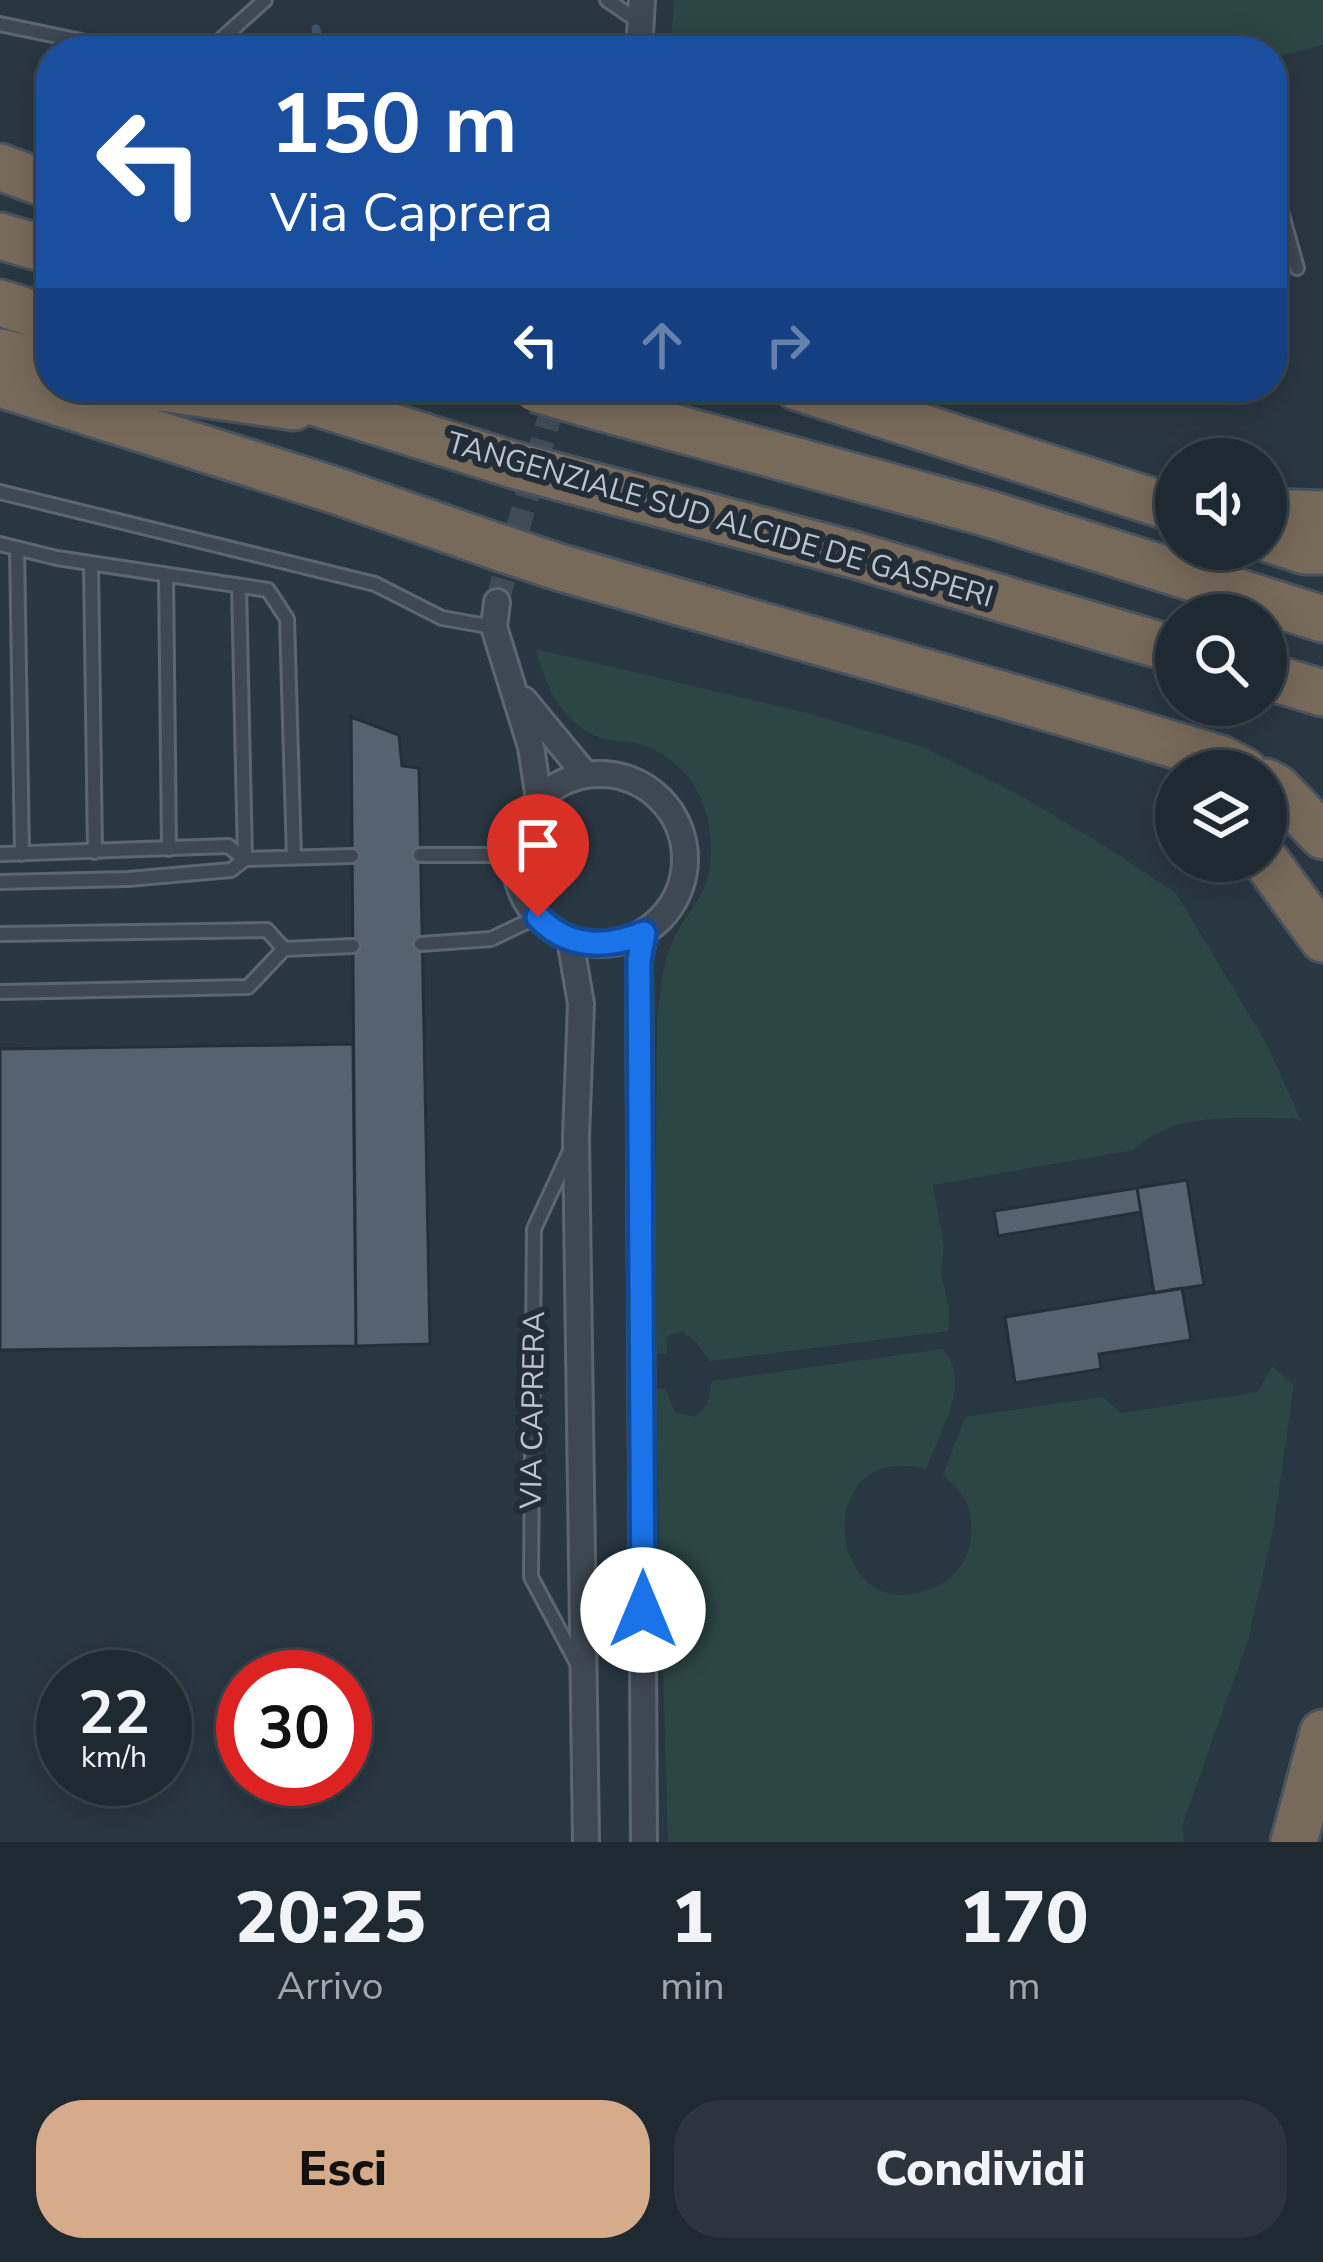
<!DOCTYPE html>
<html lang="it">
<head>
<meta charset="utf-8">
<style>
  body { margin:0; font-family:"Nunito Sans",sans-serif; background:#2c353e; color:#f1f3f6; height:100vh; display:flex; flex-direction:column; font-size:45px; white-space:nowrap }
  * { box-sizing:border-box; margin:0 }
  p { font-size:39px; color:#a1a6ac }
  .icon { flex:none; width:66px; height:66px; fill:none; stroke:currentColor; stroke-width:2; stroke-linecap:round; stroke-linejoin:round }
  .map { position:relative; height:1842px; overflow:hidden }
  .details { display:flex; flex-direction:column; background:#1f2932; flex:1 }
  .details>* { flex:none }
  .banner { position:absolute; left:36px; top:36px; width:1251px; height:366px; border-radius:48px; box-shadow:0 6px 30px #0003,0 0 0 3px #3c454d; background:#1a4fa0; color:#fff; overflow:hidden }
  .buttons { position:absolute; left:1155px; top:438px; display:grid; gap:24px }
  .buttons a { display:grid; place-items:center; width:132px; height:132px; border-radius:50%; background:#1f2932; box-shadow:0 6px 30px #0003,0 0 0 3px #3c454d; font-size:60px }
  .speed { position:absolute; left:36px; top:1650px; display:flex; gap:24px; font-size:60px; font-weight:700; text-align:center }
  .speed>* { display:grid; place-content:center; width:156px; height:156px; border-radius:50%; background:#1f2932; box-shadow:0 6px 30px #0003,0 0 0 3px #3c454d; line-height:1 }
  .speed small { font-size:30px; font-weight:400 }
  .speed .limit { border:18px solid #d22; background:#fff; color:#111 }
  .pin { position:absolute; display:grid; place-items:center; width:102px; height:102px; color:#fff; margin:-123px -51px; border-radius:50% 50% 50% 0; rotate:-45deg; box-shadow:0 0 12px #0007 }
  .pin .icon { rotate:45deg }
  .me { position:absolute; width:132px; margin:-66px; rotate:0deg; stroke-linejoin:round; filter:drop-shadow(0 0 9px #0008) }
  .turn { display:flex; align-items:center; gap:42px; height:252px; padding:0 36px; font-size:54px }
  .turn .icon { width:156px; height:156px; stroke-width:2.5 }
  .turn b { display:block; font-size:84px; line-height:102px }
  .lanes { display:flex; align-items:center; height:114px; padding:0 36px; background:#0003; justify-content:center; gap:60px; direction:ltr }
  .lanes .off { opacity:.35 }
  .eta { display:flex; justify-content:space-evenly; align-items:center; height:204px; text-align:center }
  .eta b { font-size:72px; font-weight:800; line-height:84px }
  .cta { display:flex; gap:24px; margin-top:auto; padding:24px 36px }
  .cta a { flex:1; height:138px; border-radius:48px; background:#d6ab8b; color:#111; font-size:48px; font-weight:800; line-height:138px; text-align:center }
  .cta a+a { background:#2c353e; color:#f1f3f6 }
  .map>svg:first-child { display:block }
  .green { fill:#2c4545 }
  .lines { fill:none; stroke-linecap:round; stroke-linejoin:round }
  .stream { stroke:#40566a; stroke-width:9 }
  .building { fill:#55626f; stroke:#242f3a; stroke-width:3 }
  .street-tunnel { stroke:#3f4c58; stroke-width:24; stroke-dasharray:24 12; stroke-linecap:butt }
  .lane-casing { stroke:#5c6670; stroke-width:18 }
  .street-casing { stroke:#5c6670; stroke-width:30 }
  .highway-casing { stroke:#48535d; stroke-width:51 }
  .lane { stroke:#3e4852; stroke-width:12 }
  .street { stroke:#3e4852; stroke-width:24 }
  .highway { stroke:#786a5b; stroke-width:45 }
  .highway-bridge-casing { stroke:#48535d; stroke-width:51; stroke-linecap:butt }
  .highway-bridge { stroke:#786a5b; stroke-width:45 }
  .route-casing { stroke:#114b97; stroke-width:30 }
  .route { stroke:#1a73e8; stroke-width:21 }
  .labels { text-anchor:middle; dominant-baseline:central; stroke-width:12; stroke-linejoin:round; paint-order:stroke }
  .street-label { font-size:30px; fill:#bbc3cc; stroke:#222d38 }
</style>
</head>
<body>
<div class="map">
<svg width="1323" height="1842" viewBox="0 0 1323 1842">
  <rect width="100%" height="100%" fill="#293743"/>
  <!-- green -->
  <path class="green" d="M674,0h649v45l-51,13v-7h-602z
    M536,649l271,64 116,34 93,46 90,54 70,46 89,148 37,81 -9,-4c-56,1 -116,-8 -160,32l-200,35 11,62 -3,28 8,32 -1,24 -238,30 -13,-18 -15,-12 -14,5 -2,18 -12,-1 3,-334c3,-27 5,-56 17,-81 10,-23 30,-39 35,-65 9,-55 -12,-108 -66,-128 -14,-5 -32,-2 -45,-8 -38,-15 -53,-53 -62,-88z
    M943,1349c30,33 -4,84 -17,120 -123,-31 -98,175 15,115 30,-16 40,-60 21,-89 -5,-7 -13,-13 -19,-20l22,-58 138,-20 18,16 137,-21 14,-26 22,19 -20,140 -26,115 -66,186 2,16h-516l-13,-453 10,-1 10,24 20,5 12,-12 5,-24z"/>
  <g class="lines">
    <!-- stream -->
    <path class="stream" d="M316,29l5,22"/>
  </g>
  <!-- building -->
  <path class="building" d="M1272,280l13,53 -13,3z
    M351,717l48,18 3,31 17,2 11,576 -74,2z
    M353,1044l3,302 -356,4v-301z
    M1187,1180l17,105 -50,8 -17,-105z
    M1137,1188l4,24 -143,24 -4,-25z
    M1182,1288l9,52 -92,14 2,15 -86,14 -10,-66z"/>
  <g class="lines">
    <!-- street-tunnel -->
    <path class="street-tunnel" d="M497,602l61,-215"/>
    <!-- lane casing -->
    <g class="lane-casing">
      <path id="lane" d="M607,0l34,23
        M0,24l129,27
        M208,51l57,-51
        M1272,179l25,89
        M0,492l375,92 67,34 51,9
        M0,544l57,14 211,32 19,29 7,239
        M17,548l5,306
        M91,564l4,288
        M166,575l3,274
        M239,586l6,273
        M0,854l228,-8 17,13
        M420,855h94
        M0,882l128,-3 103,-9 14,-11 107,-3
        M0,934l267,-4 17,19
        M421,944l70,-5 46,-22
        M0,992l248,-5 36,-38 69,-3
        M571,1149l-37,80 -3,348 48,90"/>
    </g>
    <!-- street casing -->
    <g class="street-casing">
      <path id="street" d="M639,51l3,-51
        M497,602l-3,25 37,120 8,52
        M524,700l61,74
        M515 859a85 85 0 1 1 170 0a85 85 0 1 1-170 0Z
        M644,933l-5,28 5,881
        M570,939l11,65 -5,133 10,705"/>
    </g>
    <!-- highway casing -->
    <g class="highway-casing">
      <path id="highway" d="M0,167l51,19
        M0,236l51,15
        M0,303l51,16
        M0,352l51,12
        M0,384l334,106 158,55
        M154,387l140,20
        M266,387l248,78
        M797,387l379,122
        M595,406l388,106 340,107
        M570,480l281,74 325,96
        M1266,512l57,2
        M1266,538l39,13h18
        M555,566c222,65 445,126 666,193l23,12
        M1266,676l57,17
        M1266,782l11,6 46,48
        M1266,861l57,78
        M1294,1842l29,-109"/>
    </g>
    <!-- lane -->
    <use href="#lane" class="lane"/>
    <!-- street -->
    <use href="#street" class="street"/>
    <!-- highway -->
    <use href="#highway" class="highway"/>
    <!-- highway-bridge casing -->
    <g class="highway-bridge-casing">
      <path id="highway-bridge" d="M536,389l59,17
        M514,465l56,15
        M492,545l63,21"/>
    </g>
    <!-- highway-bridge -->
    <use href="#highway-bridge" class="highway-bridge"/>
  </g>
  <g class="lines">
    <!-- route casing -->
    <g class="route-casing">
      <path id="route" d="M538,917c29,31 68,32 106,16l-5,28 4,649"/>
    </g>
    <!-- route -->
    <use href="#route" class="route"/>
  </g>
  <g class="labels">
    <!-- street labels -->
    <g class="street-label">
      <text transform="translate(720 520) rotate(16)">TANGENZIALE SUD ALCIDE DE GASPERI</text>
      <text transform="translate(533 1410) rotate(-89)">VIA CAPRERA</text>
    </g>
  </g>
</svg>
<div class="buttons">
<a><svg class="icon" aria-label="sound" viewBox="0 0 24 24"><path d="M4 9h4l5-4v14l-5-4H4zM17 9q2 3 0 6"/></svg></a>
<a><svg class="icon" aria-label="search" viewBox="0 0 24 24"><circle cx="10" cy="10" r="6"/><path d="M15 15l6 6"/></svg></a>
<a><svg class="icon" aria-label="layers" viewBox="0 0 24 24"><path d="M12 4l9 5-9 5-9-5zM3 14l9 5 9-5"/></svg></a>
</div>
<div class="speed"><div>22<small>km/h</small></div><div class="limit">30</div></div>
<div class="pin" style="left:538px;top:917px;background:#d93025"><svg class="icon" aria-label="arrive" viewBox="0 0 24 24"><path d="M6 21V4h12l-3 4 3 4H6"/></svg></div>
<svg class="me" style="left:643px;top:1610px" viewBox="-20 -20 40 40"><circle r="19" fill="#fff"/><path d="M0-13L10 11 0 6-10 11z" fill="#1a73e8"/></svg>
<div class="banner">
<div class="turn"><svg class="icon" aria-label="left" viewBox="0 0 24 24"><path d="M17 20v-9H6M10 6l-5 5 5 5"/></svg><div><b>150 m</b>Via Caprera</div></div>
<div class="lanes"><svg class="icon" aria-label="left" viewBox="0 0 24 24"><path d="M17 20v-9H6M10 6l-5 5 5 5"/></svg><svg class="icon off" aria-label="ahead" viewBox="0 0 24 24"><path d="M12 20V5M6 11l6-6 6 6"/></svg><svg class="icon off" aria-label="right" viewBox="0 0 24 24"><path d="M7 20v-9h11M14 6l5 5-5 5"/></svg></div>
</div>
</div>
<section class="details">
<div class="eta">
<div><b>20:25</b><p>Arrivo</p></div>
<div><b>1</b><p>min</p></div>
<div><b>170</b><p>m</p></div>
</div>
<div class="cta"><a>Esci</a><a>Condividi</a></div>
</section>
</body>
</html>
